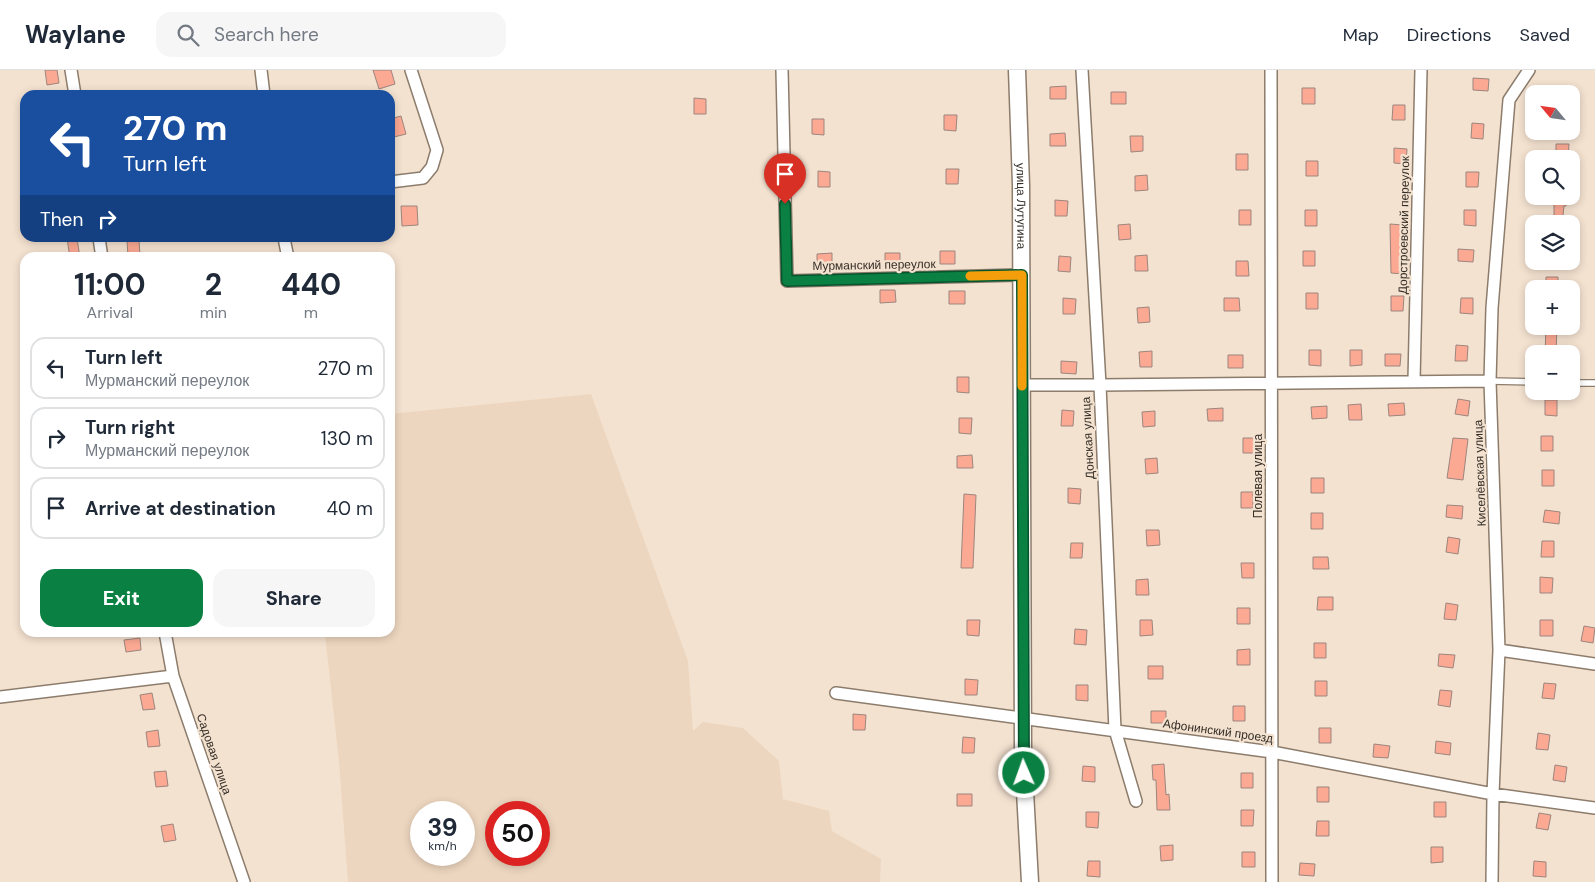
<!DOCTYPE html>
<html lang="en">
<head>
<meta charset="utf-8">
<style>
  body { margin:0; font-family:"DM Sans",sans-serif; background:#f6f6f7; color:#1f2937; height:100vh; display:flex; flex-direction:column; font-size:19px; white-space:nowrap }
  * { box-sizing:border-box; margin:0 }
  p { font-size:16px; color:#747a83 }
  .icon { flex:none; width:28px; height:28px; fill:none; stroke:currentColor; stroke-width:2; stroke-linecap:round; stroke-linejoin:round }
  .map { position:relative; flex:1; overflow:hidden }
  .details { position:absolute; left:20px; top:182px; width:375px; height:385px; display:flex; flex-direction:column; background:#fff; border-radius:15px; box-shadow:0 2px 8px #0003 }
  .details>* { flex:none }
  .hud { position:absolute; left:20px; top:20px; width:375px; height:152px; border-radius:15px; box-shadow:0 2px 8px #0003; background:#1a4fa0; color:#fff; overflow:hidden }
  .needle { width:32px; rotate:299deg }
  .controls { position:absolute; left:1525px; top:15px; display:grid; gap:10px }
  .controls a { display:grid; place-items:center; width:55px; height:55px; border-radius:10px; background:#fff; box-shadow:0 2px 8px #0003; font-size:25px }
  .speed { position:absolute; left:410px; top:731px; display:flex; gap:10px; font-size:25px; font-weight:700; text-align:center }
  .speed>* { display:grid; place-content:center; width:65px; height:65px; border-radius:50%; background:#fff; box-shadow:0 2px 8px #0003; line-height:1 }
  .speed small { font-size:12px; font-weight:400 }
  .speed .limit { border:8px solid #d22; background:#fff; color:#111 }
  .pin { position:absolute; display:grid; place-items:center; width:42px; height:42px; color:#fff; margin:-51px -21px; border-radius:50% 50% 50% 0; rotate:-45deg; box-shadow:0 0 5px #0007 }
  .pin .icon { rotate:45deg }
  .me { position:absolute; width:55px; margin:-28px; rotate:358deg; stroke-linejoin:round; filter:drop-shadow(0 0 4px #0008) }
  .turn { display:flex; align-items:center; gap:18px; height:105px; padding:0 20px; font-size:22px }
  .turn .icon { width:65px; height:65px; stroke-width:2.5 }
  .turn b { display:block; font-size:35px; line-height:42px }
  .then { display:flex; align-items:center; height:48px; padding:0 20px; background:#0003; gap:10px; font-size:19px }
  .eta { display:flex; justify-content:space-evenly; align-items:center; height:85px; text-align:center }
  .eta b { font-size:30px; font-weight:700; line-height:35px }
  .button { display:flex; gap:10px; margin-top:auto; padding:10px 20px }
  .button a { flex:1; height:58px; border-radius:15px; background:#0b8043; color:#fff; font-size:20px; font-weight:700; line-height:58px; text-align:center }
  .button a+a { background:#f6f6f7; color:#1f2937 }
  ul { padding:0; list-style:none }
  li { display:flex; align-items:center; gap:15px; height:62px; margin:0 10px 8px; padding:0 10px; border:2px solid #e0e1e3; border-radius:15px }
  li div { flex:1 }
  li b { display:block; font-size:19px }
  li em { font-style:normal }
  header { display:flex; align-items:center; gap:30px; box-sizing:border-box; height:70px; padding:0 25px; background:#fff; border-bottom:1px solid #e0e1e3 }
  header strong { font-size:24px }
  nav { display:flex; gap:28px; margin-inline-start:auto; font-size:18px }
  .search { width:350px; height:45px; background:#f6f6f7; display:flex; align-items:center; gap:12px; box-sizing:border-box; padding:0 18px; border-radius:15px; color:#747a83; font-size:19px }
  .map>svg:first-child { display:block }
  .built { fill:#edd6bf; fill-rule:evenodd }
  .building { fill:#fba993; stroke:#9d857e }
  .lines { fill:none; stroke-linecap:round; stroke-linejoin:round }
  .service-casing { stroke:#8c7c6c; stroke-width:8 }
  .minor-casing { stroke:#8c7c6c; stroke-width:14 }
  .secondary-casing { stroke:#8c7c6c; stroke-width:19 }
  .service { stroke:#fff; stroke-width:5.5 }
  .minor { stroke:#fff; stroke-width:11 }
  .secondary { stroke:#fff; stroke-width:16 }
  .route-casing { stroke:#07532c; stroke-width:12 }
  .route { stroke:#0b8043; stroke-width:9 }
  .slow { stroke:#f59e0b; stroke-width:9 }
  .labels { text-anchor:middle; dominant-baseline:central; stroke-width:4.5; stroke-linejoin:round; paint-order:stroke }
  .street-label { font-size:12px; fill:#352e27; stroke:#f4e2d0 }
</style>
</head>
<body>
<header>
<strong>Waylane</strong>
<div class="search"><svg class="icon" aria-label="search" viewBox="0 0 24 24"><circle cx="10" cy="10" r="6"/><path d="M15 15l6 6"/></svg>Search here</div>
<nav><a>Map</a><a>Directions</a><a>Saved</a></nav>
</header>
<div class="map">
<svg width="1595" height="812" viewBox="0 0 1595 812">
  <rect width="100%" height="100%" fill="#f4e2d0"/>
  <!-- built -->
  <path class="built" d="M591,324l97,267 5,70 10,-9 40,6 36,33 4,38 46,12 3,20 49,28 -1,23h-532l-9,-120 -14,-128 12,-2h53v-218zM464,742v43h-43v-43zM539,742v43h-43v-43z"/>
  <!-- building -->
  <path class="building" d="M45,0h12l2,13 -12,2z
    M373,0h18l4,14 -16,5z
    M1473,8l16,1 -1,12 -15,-1z
    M1066,16v13h-16v-12z
    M1302,18h13v16h-13z
    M1111,22h15v12h-15z
    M694,28l12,1v15h-12z
    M1393,35h12v15h-13z
    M944,45h13l-1,16 -12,-1z
    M401,46l5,18 -16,4v-19z
    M812,49h12v16l-12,-1z
    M1472,53l12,1 -1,15 -12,-1z
    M1065,63l1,13h-16v-12z
    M1130,66h13v15l-12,1z
    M1556,74h13l-1,15h-12z
    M1394,78l13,1 -1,15 -12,-1z
    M1236,84h12v16h-12z
    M1306,91h12v15h-12z
    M946,99h13l-1,15h-12z
    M818,101l12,1v15h-12z
    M1466,102h13l-1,15h-12z
    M1147,105l1,15 -13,1v-15z
    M1554,126h13l-1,10h-2l-2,18h-8z
    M1055,130l13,1 -1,15h-12z
    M401,136h16l1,19 -16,1z
    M1239,140h12v15h-12z
    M1305,140h12v16h-12z
    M1464,140h12v16l-12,-1z
    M1130,154l1,15 -12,1 -1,-15z
    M1390,154l13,1 -2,33h3l-1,16 -12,-1z
    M67,168h10l3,20h-10z
    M139,170l1,15 -12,1 -1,-15z
    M1458,179l16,1 -1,12 -15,-1z
    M940,181h15v13h-15z
    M1303,181h12v15h-12z
    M832,183v13h-15v-12z
    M885,183h15v12h-15z
    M1147,185l1,16h-13v-15z
    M1059,186l12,1 -1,15 -12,-1z
    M1236,191h12l1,15h-13z
    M1546,207h12v12h-12z
    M880,220h15l1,12 -16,1z
    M949,221h16v13h-16z
    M1306,223h12v16h-12z
    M1391,226h13l-1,15h-12z
    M1063,228l13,1 -1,15h-12z
    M1224,228h15l1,13h-16z
    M1461,228h12v16l-13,-1z
    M1149,237l1,15 -12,1 -1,-15z
    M1546,256h11l-1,28h-11z
    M1456,275l12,1 -1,15h-12z
    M1309,280h12v16l-12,-1z
    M1350,280h12v15l-12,1z
    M1152,281v16h-12l-1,-15z
    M1385,284h16l-1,12h-15z
    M1228,285h15v13h-15z
    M1061,291l16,1 -1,12 -15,-1z
    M957,307h12v16l-12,-1z
    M1458,329l12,2 -2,15 -13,-2z
    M1545,330h12v16l-12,-1z
    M1404,333l1,12 -16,1 -1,-12z
    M1361,334l1,16h-13l-1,-15z
    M1327,336v12l-15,1 -1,-12z
    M1223,338v13h-15l-1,-12z
    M1062,340l12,1 -1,15h-12z
    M1155,341v15l-12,1 -1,-15z
    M959,348h13l-1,16 -12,-1z
    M1541,366h12v15h-12z
    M1243,368h13v15h-13z
    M1453,368l15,1 -5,41 -16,-2z
    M972,385l1,13h-16v-12z
    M1157,388l1,15 -12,1 -1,-15z
    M1542,400h12v16h-12z
    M1311,408h13v15h-13z
    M1068,418l13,1 -1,15 -12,-1z
    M1241,422h12v16h-12z
    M964,424l12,1 -3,73h-12z
    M1447,435l16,1 -1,13 -16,-2z
    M1545,440l15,2 -1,12 -16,-2z
    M1311,443h12v16h-12z
    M1146,460h13l1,15 -13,1z
    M1448,467l12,2 -2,15 -12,-2z
    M1542,471h12v16h-13z
    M1071,473h12l-1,15h-12z
    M1313,487h15l1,12h-16z
    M1241,493h13v15h-12z
    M1540,507l13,1 -1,15h-12z
    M1148,509l1,16h-13v-15z
    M1318,527h15v13h-16z
    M1446,533l12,2 -2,15 -12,-1z
    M1237,538h13v16h-13z
    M967,550h13l-1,16 -12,-1z
    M1140,550h12l1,15 -13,1z
    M1540,550h13v16h-13z
    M1584,556l11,2 -2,15 -12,-2z
    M1075,559l12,1 -1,15 -12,-1z
    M140,568l1,12 -15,2 -2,-12z
    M1314,573h12v15h-12z
    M1250,579v16h-13v-15z
    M1439,584l16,1 -2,13 -15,-2z
    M1148,596h15v13h-15z
    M965,609l13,1 -1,15h-12z
    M1315,611h12v15h-12z
    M1544,613l12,1 -2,15 -12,-1z
    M1076,615h12v16l-12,-1z
    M1440,620l12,1 -2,16 -12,-2z
    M152,623l3,16 -12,1 -3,-15z
    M1233,636h12v15h-12z
    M1151,641h15v12h-15z
    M853,644l13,1 -1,15h-12z
    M1319,658h12v15h-12z
    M158,660l2,16 -12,1 -2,-15z
    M1538,663l12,2 -2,15 -12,-1z
    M963,667l12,1 -1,15h-12z
    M1436,671l15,2 -1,12 -15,-2z
    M1374,674l16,2 -2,12 -15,-1z
    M1164,694l2,31 3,-1 1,16h-13l-1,-30h-3l-1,-15z
    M1555,695l12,2 -2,15 -12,-2z
    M1083,696l12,1v15l-13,-1z
    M166,701l2,15 -12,1 -2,-15z
    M1241,703h12v15h-12z
    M1317,717h12v15h-12z
    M957,724h15v12h-15z
    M1434,732h12v15h-12z
    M1241,740h13l-1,16h-12z
    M1086,742h13l-1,16 -12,-1z
    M1539,743l12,2 -3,15 -12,-2z
    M1317,751h12v15h-13z
    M173,754l3,16 -12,2 -3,-16z
    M1173,775v15l-12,1 -1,-15z
    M1431,777h12v15l-12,1z
    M1242,782h13v15h-13z
    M1088,791h12v16l-13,-1z
    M1534,791l12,1v15l-13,-1z
    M1300,793l15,1 -1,12 -15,-1z"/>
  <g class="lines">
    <!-- service casing -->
    <g class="service-casing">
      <path id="service" d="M1490,311l44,1
        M1571,313h24"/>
    </g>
    <!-- minor casing -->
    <g class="minor-casing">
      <path id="minor" d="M71,0l4,25
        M261,0l3,25
        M782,0l5,211 235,-6
        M1082,0l18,315 15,345 21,71
        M1271,0l1,812
        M390,112l33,-4 9,-11 5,-17 -26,-80
        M99,168l3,20
        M284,168l4,20
        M1414,311l7,-311
        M1022,315h78l390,-4
        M165,562l8,44 71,206
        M1499,580l96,14
        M836,623l436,59 221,42 102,14
        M0,627l173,-21
        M1492,812l1,-88 6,-144 -9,-269 2,-73 17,-208 20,-30"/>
    </g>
    <!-- secondary casing -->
    <g class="secondary-casing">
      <g id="secondary">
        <path id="s1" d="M1017,0l4,115 2,570 7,127"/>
      </g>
    </g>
    <!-- service -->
    <use href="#service" class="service"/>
    <!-- minor -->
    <use href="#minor" class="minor"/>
    <!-- secondary -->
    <use href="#secondary" class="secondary"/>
  </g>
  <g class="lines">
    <!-- route casing -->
    <g class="route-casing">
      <path id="route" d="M785,134l2,77 235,-6 2,498"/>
    </g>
    <!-- route -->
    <use href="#route" class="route"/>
    <!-- slow -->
    <path class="slow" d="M970,206l52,-1v111"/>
  </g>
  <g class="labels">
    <!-- street labels -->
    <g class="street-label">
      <text stroke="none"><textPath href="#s1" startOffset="136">улица Лутугина</textPath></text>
      <text transform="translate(1404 155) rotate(-89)">Дорстроевский переулок</text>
      <text transform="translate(874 195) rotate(-1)">Мурманский переулок</text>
      <text transform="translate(1088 368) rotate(-93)">Донская улица</text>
      <text transform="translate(1480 403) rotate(-92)">Киселёвская улица</text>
      <text transform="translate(1258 406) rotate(-90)">Полевая улица</text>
      <text transform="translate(1218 661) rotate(8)">Афонинский проезд</text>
      <text transform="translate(214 684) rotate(71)">Садовая улица</text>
    </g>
  </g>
</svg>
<div class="controls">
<a><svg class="needle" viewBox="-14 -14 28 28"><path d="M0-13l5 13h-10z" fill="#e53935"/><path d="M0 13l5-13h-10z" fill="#747a83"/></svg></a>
<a><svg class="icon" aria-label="search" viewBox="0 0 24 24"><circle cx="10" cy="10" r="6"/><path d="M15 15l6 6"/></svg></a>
<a><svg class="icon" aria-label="layers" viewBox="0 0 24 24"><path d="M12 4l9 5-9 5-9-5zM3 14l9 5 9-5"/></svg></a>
<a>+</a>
<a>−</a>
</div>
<div class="speed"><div>39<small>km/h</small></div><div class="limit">50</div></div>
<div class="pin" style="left:785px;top:134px;background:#d93025"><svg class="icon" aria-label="arrive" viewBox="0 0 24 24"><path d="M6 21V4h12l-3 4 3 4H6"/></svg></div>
<svg class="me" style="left:1024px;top:703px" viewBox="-20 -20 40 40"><circle r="17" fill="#0b8043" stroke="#fff" stroke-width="3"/><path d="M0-11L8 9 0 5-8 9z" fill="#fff"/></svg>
<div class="hud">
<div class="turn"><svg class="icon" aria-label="left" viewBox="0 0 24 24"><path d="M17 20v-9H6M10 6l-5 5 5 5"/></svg><div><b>270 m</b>Turn left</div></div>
<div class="then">Then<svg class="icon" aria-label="right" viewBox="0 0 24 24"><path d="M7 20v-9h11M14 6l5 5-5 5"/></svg></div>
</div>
<section class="details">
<div class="eta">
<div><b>11:00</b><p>Arrival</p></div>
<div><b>2</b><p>min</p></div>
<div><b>440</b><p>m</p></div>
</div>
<ul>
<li><svg class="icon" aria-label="left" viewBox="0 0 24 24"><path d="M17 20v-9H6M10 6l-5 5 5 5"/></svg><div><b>Turn left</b><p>Мурманский переулок</p></div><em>270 m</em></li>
<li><svg class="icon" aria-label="right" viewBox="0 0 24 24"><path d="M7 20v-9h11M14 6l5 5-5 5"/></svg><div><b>Turn right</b><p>Мурманский переулок</p></div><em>130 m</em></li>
<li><svg class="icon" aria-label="arrive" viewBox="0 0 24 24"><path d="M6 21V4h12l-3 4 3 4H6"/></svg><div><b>Arrive at destination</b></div><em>40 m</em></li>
</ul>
<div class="button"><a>Exit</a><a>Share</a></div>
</section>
</div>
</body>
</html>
